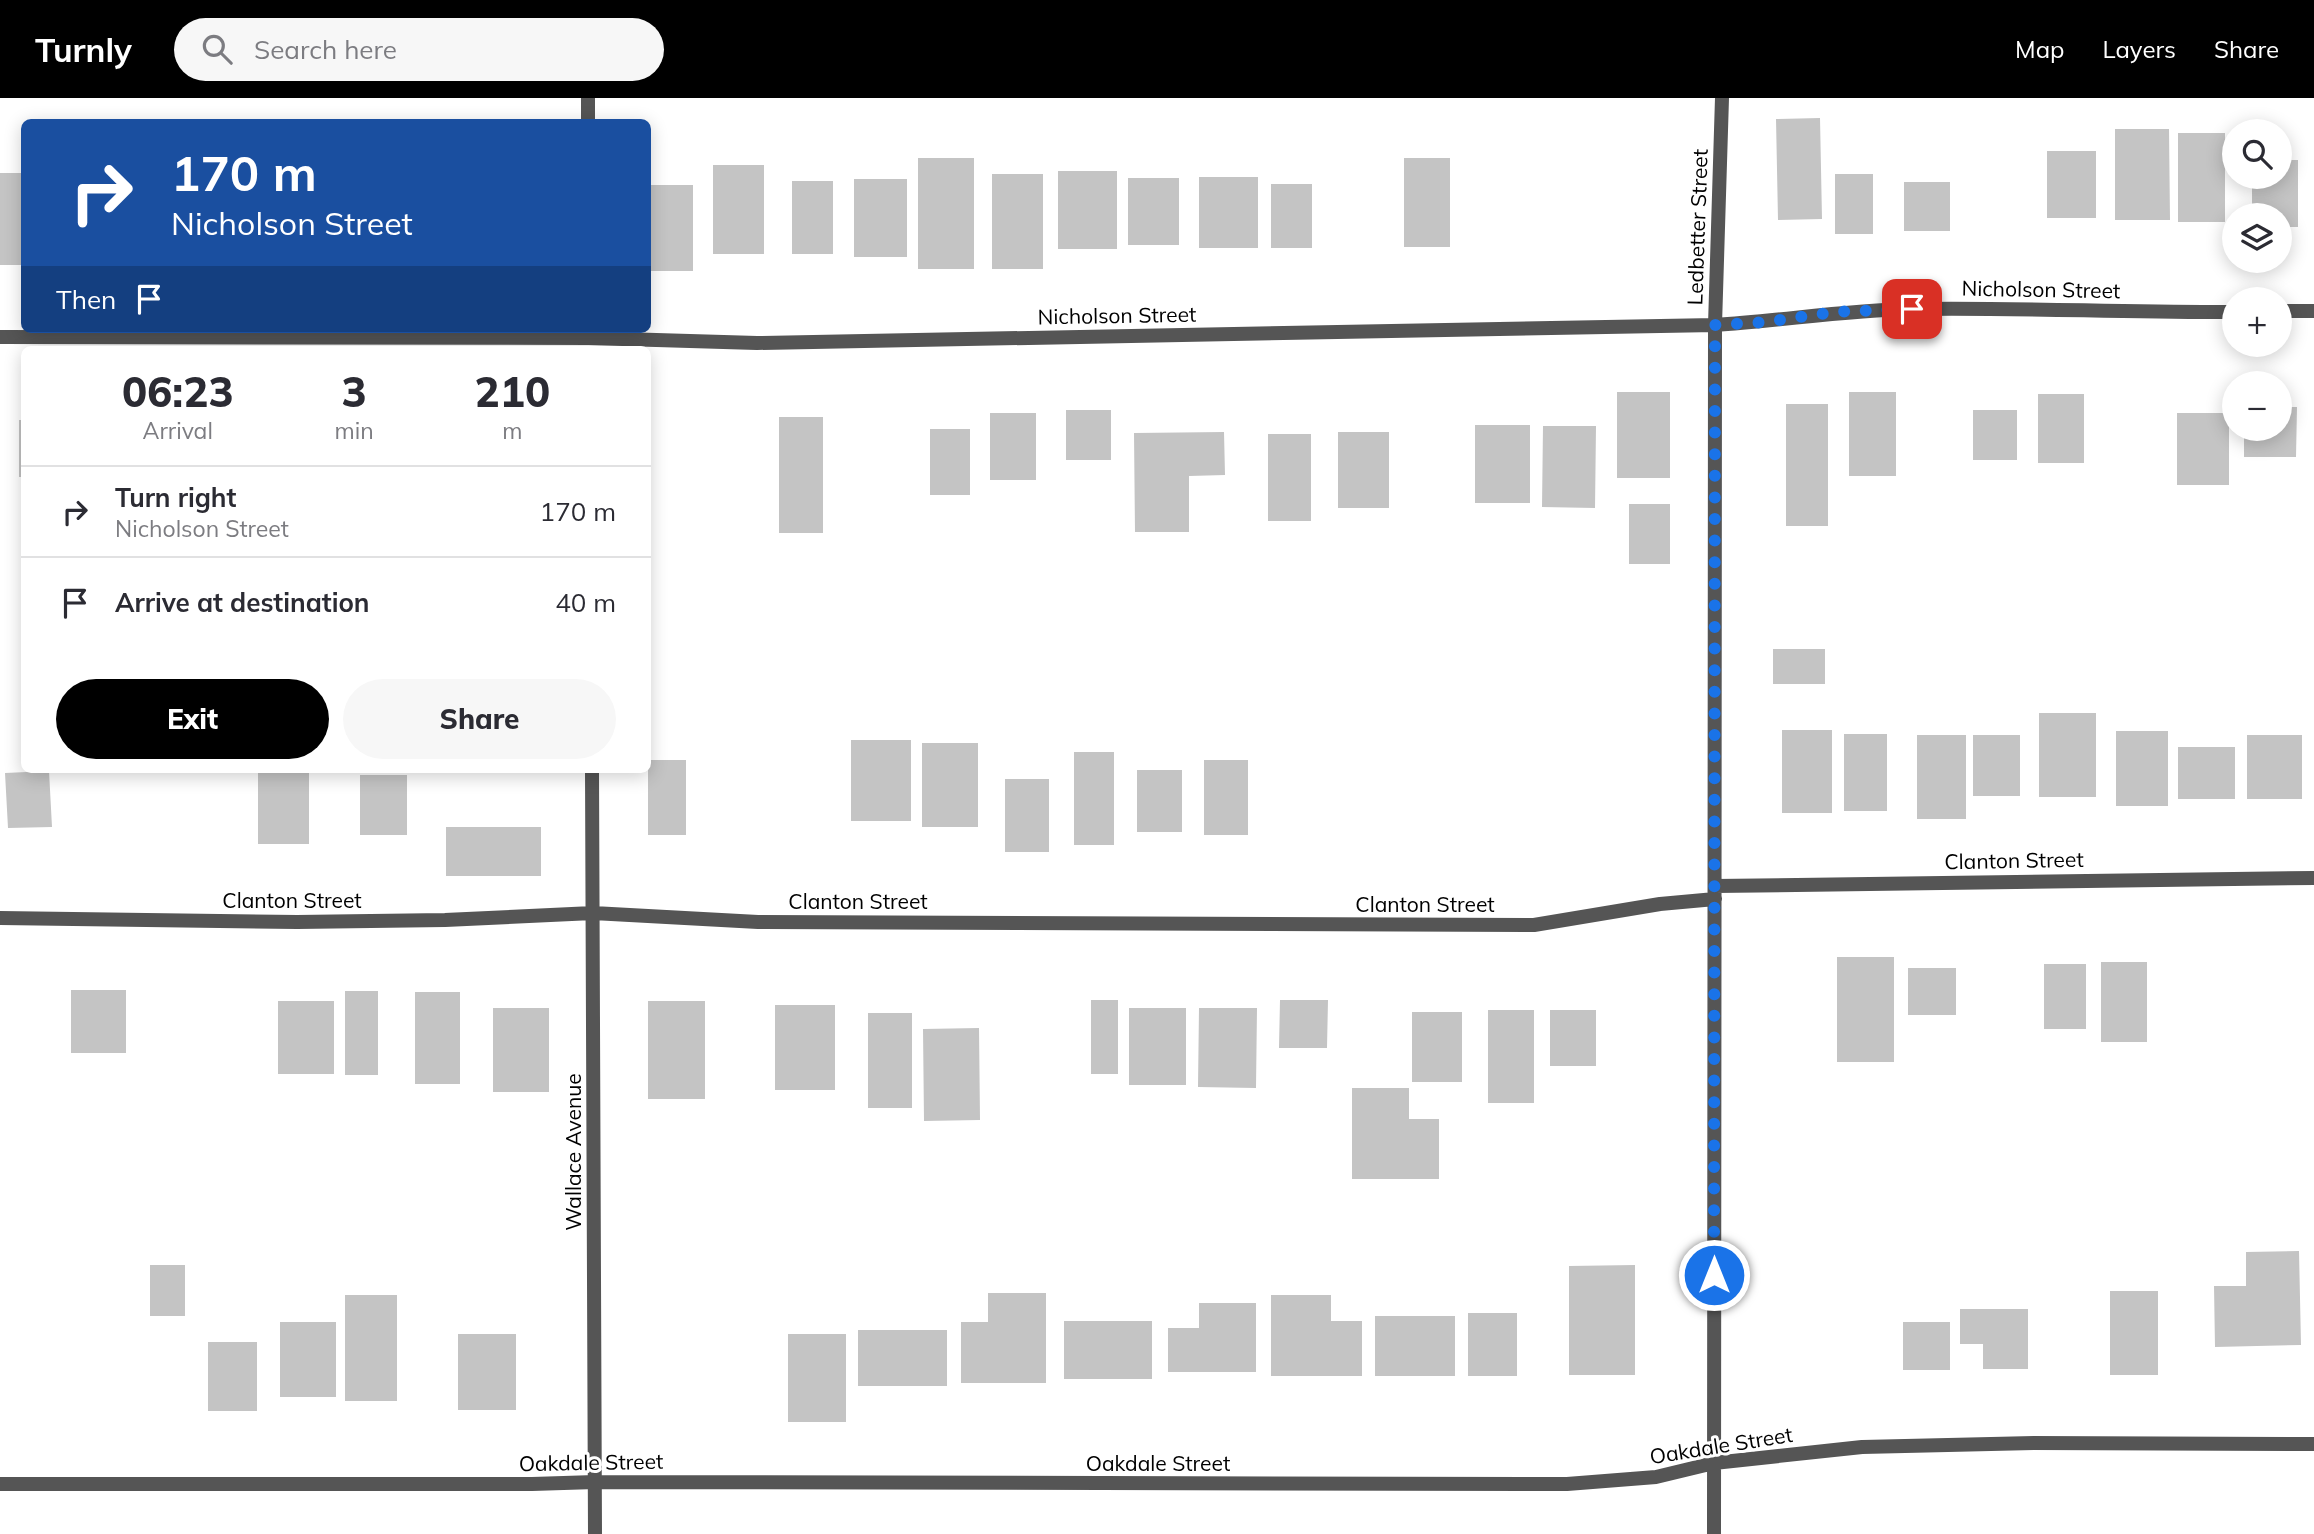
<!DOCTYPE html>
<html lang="en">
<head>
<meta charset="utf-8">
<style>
  body { margin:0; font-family:Mulish,sans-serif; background:#f7f7f7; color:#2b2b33; height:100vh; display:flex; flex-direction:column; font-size:26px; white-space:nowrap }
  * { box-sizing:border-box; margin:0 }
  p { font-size:23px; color:#7c7c81 }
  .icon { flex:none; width:38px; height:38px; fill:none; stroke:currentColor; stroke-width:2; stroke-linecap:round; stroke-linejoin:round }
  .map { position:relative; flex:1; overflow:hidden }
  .side { position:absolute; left:21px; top:248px; width:630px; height:427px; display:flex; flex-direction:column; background:#fff; border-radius:10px; box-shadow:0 4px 18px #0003 }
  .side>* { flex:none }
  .banner { position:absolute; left:21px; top:21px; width:630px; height:214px; border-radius:10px; box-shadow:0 4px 18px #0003; background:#1a4fa0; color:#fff; overflow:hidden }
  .fabs { position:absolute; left:2222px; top:21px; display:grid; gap:14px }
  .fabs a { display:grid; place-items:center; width:70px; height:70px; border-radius:50%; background:#fff; box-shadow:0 4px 18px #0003; font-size:35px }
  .pin { position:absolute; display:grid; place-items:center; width:60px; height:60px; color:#fff; margin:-30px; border-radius:14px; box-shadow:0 4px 10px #0006 }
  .me { position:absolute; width:77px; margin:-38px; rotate:0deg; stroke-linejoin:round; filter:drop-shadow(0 0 5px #0008) }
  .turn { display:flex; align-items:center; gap:24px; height:147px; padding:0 35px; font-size:32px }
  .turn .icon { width:91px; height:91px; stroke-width:2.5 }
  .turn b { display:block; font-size:49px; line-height:60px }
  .then { display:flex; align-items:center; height:66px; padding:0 35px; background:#0003; gap:14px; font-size:26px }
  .eta { display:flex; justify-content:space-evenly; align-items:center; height:119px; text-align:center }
  .eta b { font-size:42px; font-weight:800; line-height:49px }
  .button { display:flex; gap:14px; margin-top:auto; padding:14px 35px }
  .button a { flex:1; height:80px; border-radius:42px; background:#000; color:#fff; font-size:28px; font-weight:800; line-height:80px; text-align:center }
  .button a+a { background:#f7f7f7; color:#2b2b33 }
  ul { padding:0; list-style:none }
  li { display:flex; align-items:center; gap:21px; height:91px; padding:0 35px; border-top:2px solid #e1e1e2 }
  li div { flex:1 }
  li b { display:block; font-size:26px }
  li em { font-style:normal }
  header { display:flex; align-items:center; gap:42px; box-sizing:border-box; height:98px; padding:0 35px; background:#000; color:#fff }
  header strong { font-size:33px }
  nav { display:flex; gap:38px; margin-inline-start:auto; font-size:24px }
  .search { width:490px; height:63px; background:#f7f7f7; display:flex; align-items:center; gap:18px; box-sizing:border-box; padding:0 24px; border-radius:38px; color:#7c7c81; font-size:26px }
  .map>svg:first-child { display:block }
  .building { fill:#c4c4c4 }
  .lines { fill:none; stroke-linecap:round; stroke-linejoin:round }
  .minor { stroke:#555; stroke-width:14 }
  .route { stroke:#1a73e8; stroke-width:12; stroke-dasharray:0 21.6 }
  .labels { text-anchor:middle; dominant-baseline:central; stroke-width:6; stroke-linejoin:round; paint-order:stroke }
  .street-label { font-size:21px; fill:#000; stroke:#fff }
</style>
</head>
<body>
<header>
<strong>Turnly</strong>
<div class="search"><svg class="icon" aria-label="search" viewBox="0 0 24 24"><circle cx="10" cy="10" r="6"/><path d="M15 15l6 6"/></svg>Search here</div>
<nav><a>Map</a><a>Layers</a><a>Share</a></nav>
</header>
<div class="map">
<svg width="2314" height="1436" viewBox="0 0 2314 1436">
  <rect width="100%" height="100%" fill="#fff"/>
  <!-- building -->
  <path class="building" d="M1820,20l2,101 -44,1 -2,-101z
    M2115,31h54l1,91h-55z
    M2178,35h47v89h-47z
    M2047,53h49v67h-49z
    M918,60h56v111h-56z
    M1404,60h46v89h-46z
    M2280,62h18v67h-18v-12h-28v-38h28z
    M713,67h51v89h-51z
    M1058,73h59v78h-59z
    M0,75h23v92h-23z
    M992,76h51v95h-51z
    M1835,76h38v60h-38z
    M1199,79h59v71h-59z
    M1128,80h51v67h-51z
    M854,81h53v78h-53z
    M792,83h41v73h-41z
    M1904,84h46v49h-46z
    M1271,86h41v64h-41z
    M648,87h45v86h-45z
    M1617,294h53v86h-53z
    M1849,294h47v84h-47z
    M2038,296h46v69h-46z
    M1786,306h42v122h-42z
    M2280,309h17l-1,50h-52v-28h36z
    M1066,312h45v50h-45z
    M1973,312h44v50h-44z
    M990,315h46v67h-46z
    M2177,315h52v72h-52z
    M779,319h44v116h-44z
    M19,322h5v57h-5z
    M1475,327h55v78h-55z
    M1543,328h53l-1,82 -53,-1z
    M930,331h40v66h-40z
    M1224,334l1,43 -36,1v56h-54l-1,-99z
    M1338,334h51v76h-51z
    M1268,336h43v87h-43z
    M1629,406h41v60h-41z
    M1773,551h52v35h-52z
    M2039,615h57v84h-57z
    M1782,632h50v83h-50z
    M2116,633h52v75h-52z
    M1844,636h43v77h-43z
    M1917,637h49v84h-49z
    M1973,637h47v61h-47z
    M2247,637h55v64h-55z
    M851,642h60v81h-60z
    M922,645h56v84h-56z
    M2178,649h57v52h-57z
    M1074,654h40v93h-40z
    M648,662h38v75h-38z
    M1204,662h44v75h-44z
    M258,672h51v74h-51z
    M1137,672h45v62h-45z
    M49,673l3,56 -44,1 -3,-55z
    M360,677h47v60h-47z
    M1005,681h44v73h-44z
    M446,729h95v49h-95z
    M1837,859h57v105h-57z
    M2101,864h46v80h-46z
    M2044,866h42v65h-42z
    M1908,870h48v47h-48z
    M71,892h55v63h-55z
    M345,893h33v84h-33z
    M415,894h45v92h-45z
    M1091,902h27v74h-27z
    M1280,902h48l-1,48h-48z
    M278,903h56v73h-56z
    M648,903h57v98h-57z
    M775,907h60v85h-60z
    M493,910h56v84h-56z
    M1129,910h57v77h-57z
    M1199,910h58l-1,80 -58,-1z
    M1488,912h46v93h-46z
    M1550,912h46v56h-46z
    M1412,914h50v70h-50z
    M868,915h44v95h-44z
    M979,930l1,92 -56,1 -1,-92z
    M1352,990h57v31h30v60h-87z
    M2299,1153l2,94 -86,2 -1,-61h32v-34z
    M150,1167h35v51h-35z
    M1635,1167v110h-66v-109z
    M2110,1193h48v84h-48z
    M988,1195h58v90h-85v-61h27z
    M345,1197h52v106h-52z
    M1271,1197h60v26h31v55h-91z
    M1199,1205h57v69h-88v-44h31z
    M1960,1211h68v60h-45v-25h-23z
    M1468,1215h49v63h-49z
    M1375,1218h80v60h-80z
    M1064,1223h88v58h-88z
    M280,1224h56v75h-56z
    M1903,1224h47v48h-47z
    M858,1232h89v56h-89z
    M458,1236h58v76h-58z
    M788,1236h58v88h-58z
    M208,1244h49v69h-49z"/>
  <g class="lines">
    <!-- minor -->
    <path class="minor" d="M588,0v24
      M2280,213h34
      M0,239l589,1 168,5 958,-18c66,-4 130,-15 196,-16 108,-2 216,4 324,3
      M592,672l3,764
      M1715,788l599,-8
      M0,820l297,4 148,-2 148,-7 165,9 776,3 126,-21 55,-5
      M0,1386h532l63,-2 972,2 89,-7 58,-14 148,-16 172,-4 280,1
      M1714,1436l1,-1209 7,-227"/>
  </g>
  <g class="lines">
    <!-- route -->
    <path class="route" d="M1714,1177l1,-950 51,-3 68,-10 78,-3"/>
  </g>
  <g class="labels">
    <!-- street labels -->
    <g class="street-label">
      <text transform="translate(1697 129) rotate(-88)">Ledbetter Street</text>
      <text transform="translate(2041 191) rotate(1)">Nicholson Street</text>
      <text transform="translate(1117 217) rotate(-1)">Nicholson Street</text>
      <text transform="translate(2014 762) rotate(-1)">Clanton Street</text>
      <text x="292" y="802">Clanton Street</text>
      <text x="858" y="803">Clanton Street</text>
      <text x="1425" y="806">Clanton Street</text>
      <text transform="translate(573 1054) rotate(-90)">Wallace Avenue</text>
      <text transform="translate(1721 1347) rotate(-9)">Oakdale Street</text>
      <text transform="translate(591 1364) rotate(-1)">Oakdale Street</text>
      <text x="1158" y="1365">Oakdale Street</text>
    </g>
  </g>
</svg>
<div class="fabs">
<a><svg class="icon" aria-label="search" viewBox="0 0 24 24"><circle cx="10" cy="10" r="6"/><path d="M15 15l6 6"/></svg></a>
<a><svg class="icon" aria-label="layers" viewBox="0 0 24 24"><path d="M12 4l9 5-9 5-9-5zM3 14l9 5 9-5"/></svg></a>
<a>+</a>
<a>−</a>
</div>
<div class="pin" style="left:1912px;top:211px;background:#d93025"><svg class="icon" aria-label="arrive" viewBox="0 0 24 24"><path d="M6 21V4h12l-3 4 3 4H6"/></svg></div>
<svg class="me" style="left:1714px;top:1177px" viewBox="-20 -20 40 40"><circle r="17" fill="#1a73e8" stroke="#fff" stroke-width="3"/><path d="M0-11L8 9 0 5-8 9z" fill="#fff"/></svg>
<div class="banner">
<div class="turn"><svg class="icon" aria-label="right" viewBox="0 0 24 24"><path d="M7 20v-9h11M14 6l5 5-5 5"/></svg><div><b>170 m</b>Nicholson Street</div></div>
<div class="then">Then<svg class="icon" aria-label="arrive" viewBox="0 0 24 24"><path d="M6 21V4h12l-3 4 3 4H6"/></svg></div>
</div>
<section class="side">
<div class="eta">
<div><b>06:23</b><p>Arrival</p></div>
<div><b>3</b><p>min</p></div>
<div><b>210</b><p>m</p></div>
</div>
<ul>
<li><svg class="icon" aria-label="right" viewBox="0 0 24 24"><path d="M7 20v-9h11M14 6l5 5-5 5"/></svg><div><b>Turn right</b><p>Nicholson Street</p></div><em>170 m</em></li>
<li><svg class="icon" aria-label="arrive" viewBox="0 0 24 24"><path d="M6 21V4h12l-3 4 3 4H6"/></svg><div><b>Arrive at destination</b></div><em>40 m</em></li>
</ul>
<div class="button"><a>Exit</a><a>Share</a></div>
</section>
</div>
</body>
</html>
